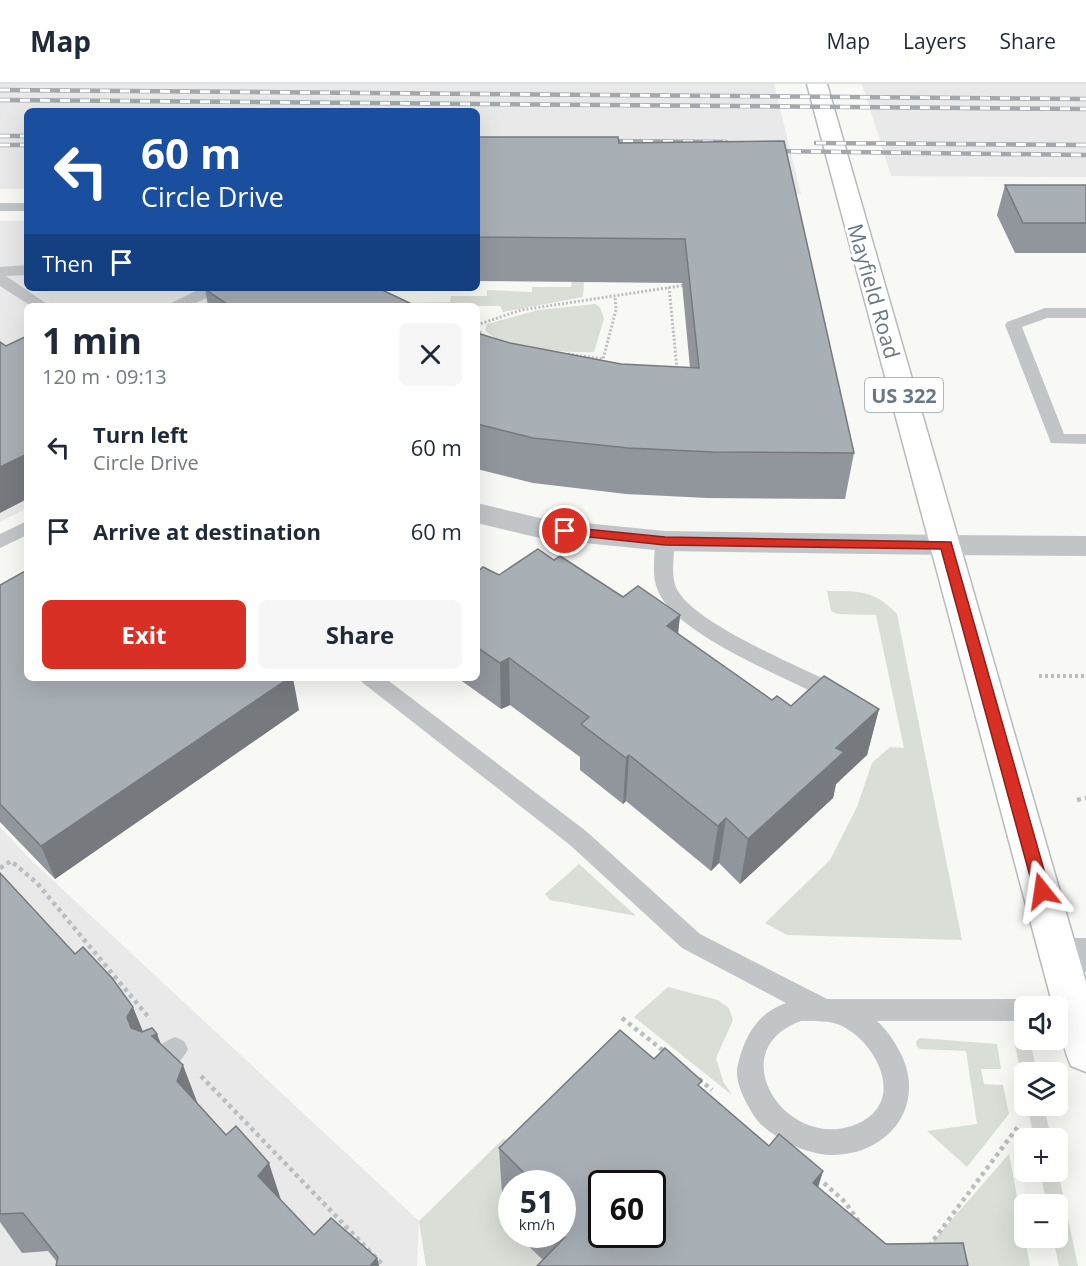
<!DOCTYPE html>
<html lang="en">
<head>
<meta charset="utf-8">
<style>
  body { margin:0; font-family:"Open Sans",sans-serif; background:#f6f6f7; color:#1f2937; height:100vh; display:flex; flex-direction:column; font-size:22px; white-space:nowrap }
  * { box-sizing:border-box; margin:0 }
  p { font-size:20px; color:#747a83 }
  .icon { flex:none; width:33px; height:33px; fill:none; stroke:currentColor; stroke-width:2; stroke-linecap:round; stroke-linejoin:round }
  .map { position:relative; flex:1; overflow:hidden }
  .panel { position:absolute; left:24px; top:219px; width:456px; height:378px; display:flex; flex-direction:column; background:#fff; border-radius:9px; box-shadow:0 6px 24px #0002 }
  .panel>* { flex:none }
  .banner { position:absolute; left:24px; top:24px; width:456px; height:183px; border-radius:9px; box-shadow:0 6px 24px #0002; background:#1a4fa0; color:#fff; overflow:hidden }
  .tools { position:absolute; left:1014px; top:912px; display:grid; gap:12px }
  .tools a { display:grid; place-items:center; width:54px; height:54px; border-radius:9px; background:#fff; box-shadow:0 6px 24px #0002; font-size:30px }
  .speed { position:absolute; left:498px; top:1086px; display:flex; gap:12px; font-size:30px; font-weight:700; text-align:center }
  .speed>* { display:grid; place-content:center; width:78px; height:78px; border-radius:50%; background:#fff; box-shadow:0 6px 24px #0002; line-height:1 }
  .speed small { font-size:15px; font-weight:400 }
  .speed .limit { border:3px solid #111; border-radius:9px; background:#fff; color:#111 }
  .pin { position:absolute; display:grid; place-items:center; width:51px; height:51px; color:#fff; margin:-26px; border:3px solid #fff; border-radius:50%; box-shadow:0 2px 6px #0007 }
  .me { position:absolute; width:66px; margin:-33px; rotate:345deg; stroke-linejoin:round; filter:drop-shadow(0 0 4px #0008) }
  .turn { display:flex; align-items:center; gap:21px; height:126px; padding:0 18px; font-size:27px }
  .turn .icon { width:78px; height:78px; stroke-width:2.5 }
  .turn b { display:block; font-size:42px; line-height:51px }
  .then { display:flex; align-items:center; height:57px; padding:0 18px; background:#0003; gap:12px; font-size:22px }
  .round { display:grid; place-items:center; flex:none; width:63px; height:63px; border-radius:9px; background:#f6f6f7 }
  .summary { display:flex; align-items:center; justify-content:space-between; height:102px; padding:0 18px }
  h1 { font-size:36px; font-weight:700; line-height:45px }
  .cta { display:flex; gap:12px; margin-top:auto; padding:12px 18px }
  .cta a { flex:1; height:69px; border-radius:9px; background:#d93025; color:#fff; font-size:24px; font-weight:700; line-height:69px; text-align:center }
  .cta a+a { background:#f6f6f7; color:#1f2937 }
  ul { padding:0; list-style:none }
  li { display:flex; align-items:center; gap:18px; height:84px; padding:0 18px }
  li div { flex:1 }
  li b { display:block; font-size:22px }
  li em { font-style:normal }
  header { display:flex; align-items:center; gap:36px; box-sizing:border-box; height:84px; padding:0 30px; background:#fff; border-bottom:2px solid #e0e1e3 }
  header strong { font-size:28px }
  nav { display:flex; gap:33px; margin-inline-start:auto; font-size:21px }
  .map>svg:first-child { display:block }
  .built { fill:#e8e9e8 }
  .green { fill:#d9ded6 }
  .lines { fill:none; stroke-linecap:round; stroke-linejoin:round }
  .primary-casing { stroke:#b7babe; stroke-width:3 }
  .path-far2 { stroke:#bbbec0; stroke-width:3; stroke-dasharray:2 2; stroke-linecap:butt }
  .path-far1 { stroke:#bbbec0; stroke-width:4; stroke-dasharray:3 3; stroke-linecap:butt }
  .path { stroke:#bbbec0; stroke-width:4.5; stroke-dasharray:4 4; stroke-linecap:butt }
  .service { fill:#c1c5c8; fill-rule:evenodd }
  .minor { fill:#c1c5c8; fill-rule:evenodd }
  .tertiary { fill:#c1c5c8; fill-rule:evenodd }
  .primary { fill:#fff; fill-rule:evenodd }
  .rail-casing { stroke:#a3a8ad; stroke-width:4.5 }
  .rail { stroke:#fff; stroke-width:3; stroke-dasharray:10; stroke-linecap:butt }
  .wall { fill:#90969c }
  .shaded-wall { fill:#767a7f }
  .building { fill:#a8afb5; stroke:#767a7f; stroke-width:1.5; fill-rule:evenodd }
  .route { fill:#d93025; stroke:#8d1f18; stroke-width:1.5 }
  .labels { text-anchor:middle; dominant-baseline:central; stroke-width:6; stroke-linejoin:round; paint-order:stroke }
  .shield { fill:#fff; stroke:#96a0a9; stroke-width:1.5 }
  .shield-label { font-size:20px; font-weight:bold; fill:#697784 }
  .street-label { font-size:21px; fill:#697784; stroke:#fff }
</style>
</head>
<body>
<header>
<strong>Map</strong>
<nav><a>Map</a><a>Layers</a><a>Share</a></nav>
</header>
<div class="map">
<svg width="1086" height="1182" viewBox="0 0 1086 1182">
  <rect width="100%" height="100%" fill="#f8f8f5"/>
  <!-- built -->
  <path class="built" d="M0,0h774l27,110 -324,-2v-81h-450v78h-27z
    M862,0h224v93l-195,-1z
    M0,137h27v67h198l-7,18h-191v202l-27,14z
    M0,743l30,32 389,362 -2,45h-417z"/>
  <!-- green -->
  <path class="green" d="M572,198h12l-1,15 -80,15 -3,-6h-91l-12,-3 53,-1 1,-6h36v-6l45,2v-5h39z
    M595,220l5,3 4,12 -10,33c-23,2 -95,-4 -109,-22l2,-6 51,-14z
    M827,507c31,0 48,-1 70,23l65,326 -175,-5 -22,-12 65,-63 27,-53 15,-44 18,-16 14,1 -28,-133 -39,-1 -6,-3z
    M579,780l57,52 -86,-16 -5,-6z
    M668,903l50,13 11,8 4,12 -17,38 7,23 9,14 -98,-78z
    M920,954l77,6 4,25h-20l3,15 19,1 6,29 -42,53 -40,-36 50,-7 -11,-73 -46,-2 -3,-2 -1,-6z
    M1015,961h16l6,27h-13v19z
    M1027,1022h17l7,32h-17z
    M504,1054l26,27 -28,30 9,10 1,29 10,1 -2,2 29,29h-123l-7,-45z
    M1009,1070l21,112h-68l-36,-17z
    M1058,1087l20,95h-19l-6,-28h5v-34h-11l-7,-32z"/>
  <g class="lines">
    <!-- primary casing -->
    <g class="primary-casing">
      <path id="primary" d="M807,0h20l259,898v90l-15,-6c-8,-19 -13,-38 -13,-60h-5z"/>
    </g>
    <!-- path-far2 -->
    <path class="path-far2" d="M669,203l8,82
      M477,241l44,-15 165,-25
      M477,245l8,8
      M568,270l35,5 13,-49 -1,-14"/>
    <!-- path-far1 -->
    <path class="path-far1" d="M1039,592h47"/>
    <!-- path -->
    <path class="path" d="M1077,716l9,-2
      M0,784l11,-7 26,22 113,136
      M622,934l43,34
      M201,992l183,190
      M699,995l13,11
      M824,1099l21,19 17,24
      M929,1162l91,-122"/>
    <!-- service -->
    <path class="service" d="M0,119h27v8h-27z
      M27,181v10l-21,1 44,30h-19l-31,-20v-19z
      M202,204h21l-2,3 -31,15h-21l2,-3z
      M1045,224h41v10h-39l-25,9 42,107h22v10l-35,-1 -46,-118 2,-3z
      M27,437v14l-27,13v-14z
      M665,451l7,1 3,5c-1,15 -5,37 3,50 18,32 115,73 150,90l4,6 -4,6 -7,2 -7,-2c-41,-21 -138,-60 -156,-102 -7,-15 -3,-34 -3,-50l3,-5z
      M359,594h26l201,153 114,103 127,65h197l9,3 2,4h-11v15h-147c11,10 18,21 24,33 26,53 -14,102 -70,101 -14,0 -30,-6 -43,-12 -15,-8 -29,-17 -37,-32 -8,-14 -17,-31 -13,-47 7,-29 20,-51 48,-61l-104,-55 -112,-103 -207,-162zM801,937c13,0 29,-1 41,5 33,16 63,71 21,95 -72,39 -146,-70 -62,-100z
      M175,953l9,4 4,8c-5,12 -16,19 -28,24l-9,-3 -4,-9c5,-12 16,-19 28,-24z"/>
    <!-- minor -->
    <path class="minor" d="M477,419l67,16 121,12 281,4 11,3 4,7 -4,7 -11,3 -281,-4 -121,-12 -67,-16z
      M1060,854h26v34h-26l-14,-5 -6,-12 6,-12z"/>
    <!-- tertiary -->
    <path class="tertiary" d="M946,451l140,1v20l-140,-1 -11,-3 -4,-7 4,-7z"/>
    <!-- primary -->
    <use href="#primary" class="primary"/>
    <!-- rail casing -->
    <g class="rail-casing">
      <path id="rail" d="M0,6l1086,9
        M0,16l1086,9
        M0,52h27
        M603,57l123,1
        M816,59l270,2
        M0,61h27
        M771,67l315,4"/>
    </g>
    <!-- rail -->
    <use href="#rail" class="rail"/>
  </g>
  <!-- wall -->
  <path class="wall" d="M477,53l142,6 235,310 -9,46 -137,-1 -82,-4 -93,-11 -56,-14v-136l33,10 111,21 69,4 -8,-85 -205,-2z
    M1005,101h81v68h-71l-18,-38z
    M205,205l211,17h-208z
    M554,476l69,37 57,18 -2,18 94,67 19,6 88,3 -12,46 -31,29 -3,14 -93,86 -21,-21 -8,8 -85,-70 -3,3 -43,-34v-13l-70,-52 -9,4 -42,-30v-1h18v-106l22,3z
    M0,501l299,125 -244,169 -55,-57z
    M0,789l143,159 18,12 36,59 84,98 33,34 63,23 2,8h-323l1,-4 -9,-11 -26,2 -22,-31z
    M654,975l47,29 68,58 54,25 -5,17 -275,72 -24,-23v-3h43v-50h-50v20l-10,-10 -3,-46z"/>
  <!-- shaded-wall -->
  <path class="shaded-wall" d="M27,370v45l-27,14v-46z
    M680,531l-5,47 -8,-36z
    M509,574l1,47 -9,4 -1,-46z
    M289,594h4l6,32 -244,169 -14,-33z
    M879,625l-12,46 -31,29 -3,14 -93,86 8,-45 88,-91z
    M629,671l-3,46 -3,3 3,-46z
    M726,734l-7,45 -8,8 7,-45z
    M133,923l18,44 -20,-23 -4,-11z
    M157,950l17,43 -22,-41z
    M183,981l16,42 -22,-26z
    M269,1079l13,40 -24,-27z
    M823,1087l-15,46 5,-34z
    M377,1174l2,8h-9z"/>
  <!-- building -->
  <path class="building" d="M477,53h141l1,6 165,-2 70,312 -141,-1 -85,-4 -95,-10 -56,-14v-91l33,10 111,21 78,4 -14,-129 -208,-2z
    M1005,101h81v38h-63z
    M207,204h171l38,18h-186l-25,-17z
    M27,252v118l-27,13v-125l6,4z
    M538,465l16,11 6,-4 63,41 15,-11 42,29 -13,11 105,74 5,-4 14,10 33,-30 55,33 -43,39 8,4 -96,87 -22,-21 -8,8 -89,-71 -3,3 -45,-34 8,-7 -80,-59 -9,5 -23,-16v-75l6,-5 16,8z
    M27,486v108h262l-248,168 -41,-42v-219z
    M0,789l75,81 8,-7 29,31 21,29 -6,10 4,11 11,4 10,-4 5,6 -5,2 31,29 -6,16 49,54 10,-9 33,37 -11,13 56,59 17,-17 46,40 -7,8h-314l2,-9 -35,-44 -23,1z
    M620,946l34,29 11,-11 37,33 -4,4 71,61 10,-12 44,37 -10,12 73,61 77,-1 5,23h-431l28,-29 -3,-3v-50h-35l4,-4 -32,-32zM602,1100h50v50h-50z"/>
  <!-- route -->
  <path class="route" d="M565,443l100,10 286,5 99,349 -3,4 -5,2 -6,-2 -2,-4 -93,-342 -276,-4 -104,-11 -2,-3z"/>
  <g class="labels">
    <!-- shield labels -->
    <rect class="shield" x="865" y="294" width="78" height="34" rx="4.5"/>
    <g class="shield-label">
      <text x="904" y="311">US 322</text>
    </g>
    <!-- street labels -->
    <g class="street-label">
      <text transform="translate(874 207) rotate(74)">Mayfield Road</text>
    </g>
  </g>
</svg>
<div class="tools">
<a><svg class="icon" aria-label="sound" viewBox="0 0 24 24"><path d="M4 9h4l5-4v14l-5-4H4zM17 9q2 3 0 6"/></svg></a>
<a><svg class="icon" aria-label="layers" viewBox="0 0 24 24"><path d="M12 4l9 5-9 5-9-5zM3 14l9 5 9-5"/></svg></a>
<a>+</a>
<a>−</a>
</div>
<div class="speed"><div>51<small>km/h</small></div><div class="limit">60</div></div>
<div class="pin" style="left:565px;top:447px;background:#d93025"><svg class="icon" aria-label="arrive" viewBox="0 0 24 24"><path d="M6 21V4h12l-3 4 3 4H6"/></svg></div>
<svg class="me" style="left:1042px;top:807px" viewBox="-20 -20 40 40"><path d="M0-17L14 15 0 8-14 15z" fill="#d93025" stroke="#fff" stroke-width="4"/></svg>
<div class="banner">
<div class="turn"><svg class="icon" aria-label="left" viewBox="0 0 24 24"><path d="M17 20v-9H6M10 6l-5 5 5 5"/></svg><div><b>60 m</b>Circle Drive</div></div>
<div class="then">Then<svg class="icon" aria-label="arrive" viewBox="0 0 24 24"><path d="M6 21V4h12l-3 4 3 4H6"/></svg></div>
</div>
<section class="panel">
<div class="summary"><div><h1>1 min</h1><p>120 m · 09:13</p></div><a class="round"><svg class="icon" aria-label="close" viewBox="0 0 24 24"><path d="M6 6l12 12M18 6L6 18"/></svg></a></div>
<ul>
<li><svg class="icon" aria-label="left" viewBox="0 0 24 24"><path d="M17 20v-9H6M10 6l-5 5 5 5"/></svg><div><b>Turn left</b><p>Circle Drive</p></div><em>60 m</em></li>
<li><svg class="icon" aria-label="arrive" viewBox="0 0 24 24"><path d="M6 21V4h12l-3 4 3 4H6"/></svg><div><b>Arrive at destination</b></div><em>60 m</em></li>
</ul>
<div class="cta"><a>Exit</a><a>Share</a></div>
</section>
</div>
</body>
</html>
